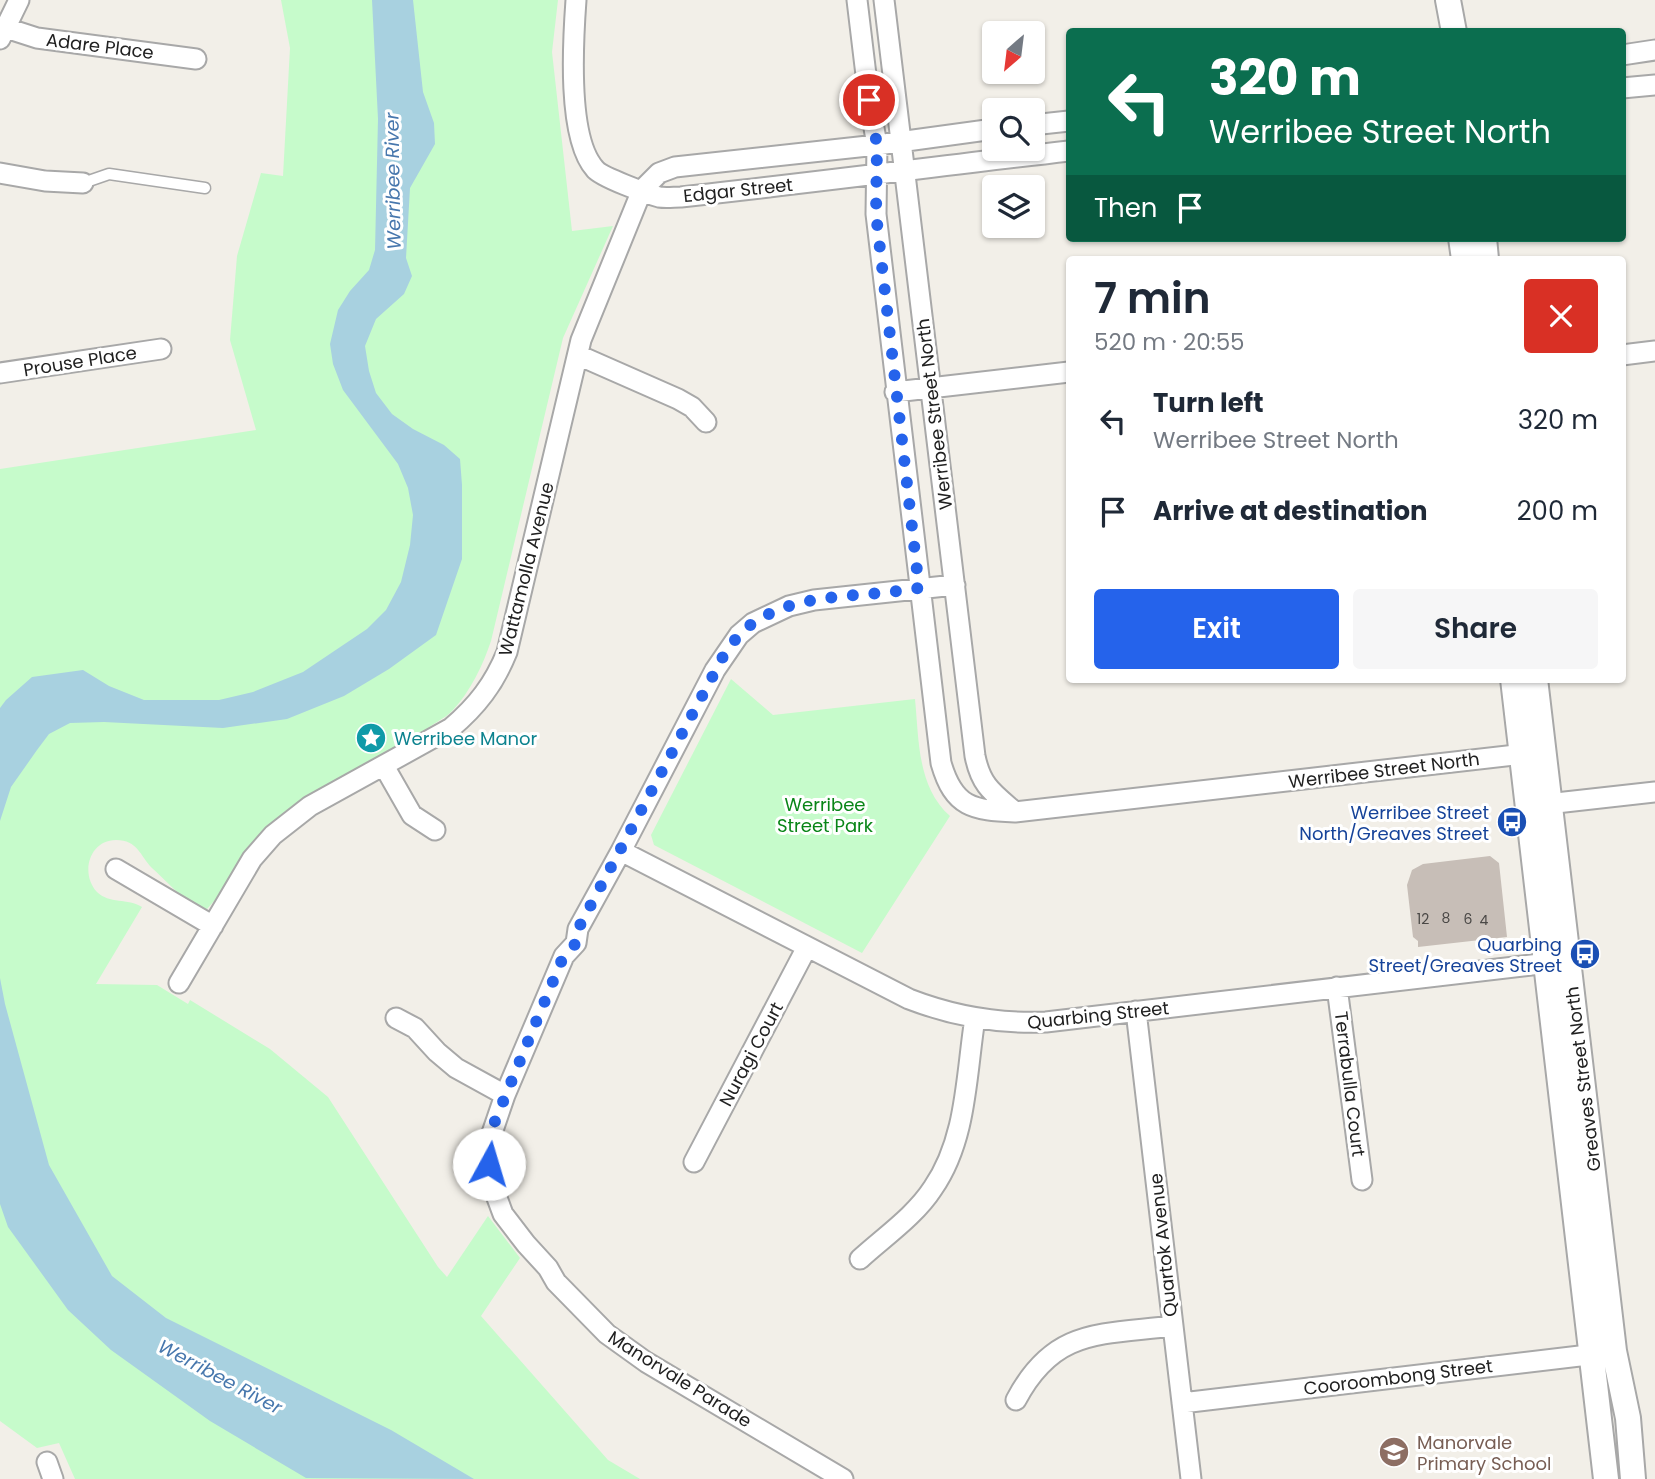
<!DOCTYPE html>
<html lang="en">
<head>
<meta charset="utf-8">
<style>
  body { margin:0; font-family:Poppins,sans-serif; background:#f6f6f7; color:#1f2937; height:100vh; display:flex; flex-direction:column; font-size:26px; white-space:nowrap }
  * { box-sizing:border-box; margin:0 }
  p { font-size:23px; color:#747a83 }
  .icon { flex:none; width:38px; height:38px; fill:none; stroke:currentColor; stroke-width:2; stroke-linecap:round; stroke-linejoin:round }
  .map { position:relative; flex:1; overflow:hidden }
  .drawer { position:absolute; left:1066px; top:256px; width:560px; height:427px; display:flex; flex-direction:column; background:#fff; border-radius:7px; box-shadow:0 2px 5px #0004 }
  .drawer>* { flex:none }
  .top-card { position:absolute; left:1066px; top:28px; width:560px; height:214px; border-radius:7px; box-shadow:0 2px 5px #0004; background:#0b6e4f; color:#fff; overflow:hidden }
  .needle { width:46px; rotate:208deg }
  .tools { position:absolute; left:982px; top:21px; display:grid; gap:14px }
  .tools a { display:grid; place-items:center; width:63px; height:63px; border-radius:7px; background:#fff; box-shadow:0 2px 5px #0004; font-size:35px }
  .pin { position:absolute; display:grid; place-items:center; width:60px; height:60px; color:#fff; margin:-30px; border:4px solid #fff; border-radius:50%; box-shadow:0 2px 7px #0007 }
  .me { position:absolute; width:77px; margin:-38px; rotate:6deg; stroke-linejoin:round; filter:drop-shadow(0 0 5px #0008) }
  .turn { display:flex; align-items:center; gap:24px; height:147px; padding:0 28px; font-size:32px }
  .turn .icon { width:91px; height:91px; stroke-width:2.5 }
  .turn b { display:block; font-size:49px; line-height:60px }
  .then { display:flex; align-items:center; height:66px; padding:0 28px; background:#0003; gap:14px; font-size:26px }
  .round { display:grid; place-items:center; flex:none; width:74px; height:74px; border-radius:7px; background:#f6f6f7 }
  .summary { display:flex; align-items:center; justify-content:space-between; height:119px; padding:0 28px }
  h1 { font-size:42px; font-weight:600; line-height:52px }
  .primary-button { display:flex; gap:14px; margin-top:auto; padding:14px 28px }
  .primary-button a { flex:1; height:80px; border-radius:7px; background:#2563eb; color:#fff; font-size:28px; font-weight:600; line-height:80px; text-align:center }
  .primary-button a+a { background:#f6f6f7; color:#1f2937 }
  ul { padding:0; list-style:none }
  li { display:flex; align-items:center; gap:21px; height:91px; padding:0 28px }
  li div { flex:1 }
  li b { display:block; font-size:26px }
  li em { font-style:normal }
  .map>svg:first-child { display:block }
  .park { fill:#c6fbcb }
  .water { fill:#a8d1e0 }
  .building { fill:#c7beb7 }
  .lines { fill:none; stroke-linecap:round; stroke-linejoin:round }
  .service-casing { stroke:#a8a8a8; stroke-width:13 }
  .minor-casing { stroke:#a8a8a8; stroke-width:23 }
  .tertiary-casing { stroke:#a8a8a8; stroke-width:28 }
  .service { stroke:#fff; stroke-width:10 }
  .minor { stroke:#fff; stroke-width:19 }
  .tertiary { stroke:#fff; stroke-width:24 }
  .route { stroke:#2563eb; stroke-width:12; stroke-dasharray:0 21.6 }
  .labels { text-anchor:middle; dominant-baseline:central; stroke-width:6; stroke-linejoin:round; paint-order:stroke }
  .number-label { font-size:14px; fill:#4a4846 }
  .street-label { font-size:18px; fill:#212121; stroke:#fff }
  .culture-label { font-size:18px; fill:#0d838f; stroke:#fff; text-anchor:start }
  .park-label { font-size:18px; fill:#098517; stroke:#fff }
  .transit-label { font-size:18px; fill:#164399; stroke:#fff; text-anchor:end }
  .education-label { font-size:18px; fill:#785e54; stroke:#fff; text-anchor:start }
  .water-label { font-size:19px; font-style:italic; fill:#4777ad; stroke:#fff }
</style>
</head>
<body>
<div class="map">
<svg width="1655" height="1479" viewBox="0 0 1655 1479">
  <rect width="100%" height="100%" fill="#f2efe8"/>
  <!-- park -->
  <path class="park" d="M281,0h277l-6,52 20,179 41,-5 -50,112 -72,303c-8,24 -21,51 -38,69 -9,10 -22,13 -31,24l-112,61 -34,25 -24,25 -37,55 -8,9c-3,-1 -7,0 -10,-2 -9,-3 -36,-31 -45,-39 -12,-12 -14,-28 -36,-28 -27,0 -36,34 -19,52 12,12 31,6 45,15l-46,77 61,1 31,19 2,-4 80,49 58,48 110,170 9,10 41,-61 32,42 -39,58 127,144 32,19h-565l-16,-36 -22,5 -37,-27v-952l256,-39 -26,-90 7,-84 24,-83 22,3 7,-128z
    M731,679l42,36 142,-16c4,40 2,88 35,117l-88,137 -208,-108 -3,-10z"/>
  <!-- water -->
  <path class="water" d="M372,0h41l10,92 11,31 1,21 -25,44 -4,70 6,18 -8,18 -28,25 -11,27 4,25 7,22 16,21 21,15 31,16 16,14 2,26v74l-26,76 -47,34 -45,27 -57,23 -64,9 -119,-6 -34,1 -21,11 -12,16 -26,37 -11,34v-113l6,-8 26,-23 51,-7 26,16 35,14h75l34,-8 50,-20 64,-43 19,-19 15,-28 9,-37 3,-30 -5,-27 -10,-24 -55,-74 -10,-26 -3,-20 8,-34 12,-19 19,-21 6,-20 3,-131z
    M0,978l5,26 44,161 63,111 54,42 225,112 83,49 -168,-1 -96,-57 -99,-71 -43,-40 -60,-83 -8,-23z"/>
  <!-- building -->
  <path class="building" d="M1490,856l9,7 8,74 -89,10v-6l-5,-4 -6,-52 5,-15 11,-6z"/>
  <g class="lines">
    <!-- service casing -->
    <g class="service-casing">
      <path id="service" d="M83,183l26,-9 96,14"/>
    </g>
    <!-- minor casing -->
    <g class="minor-casing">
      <path id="minor" d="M576,0c-3,41 -9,138 19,169 6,8 53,25 64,28 7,1 15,0 22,0 130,-14 259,-31 388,-46
        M857,0l12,100 8,45 -1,69 65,549c13,45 32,47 74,49l518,-59
        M884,0l91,756c6,30 18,37 40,56
        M6,28l31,10 159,21
        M0,39l19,-39
        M1622,55l33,-5
        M1622,88l33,-3
        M1032,125l37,-4
        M0,173l45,8 38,2
        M578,355l100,44 14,8 14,15
        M1622,355l33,-4
        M0,373l161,-24
        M895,392l174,-20
        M384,766l28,49 23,15
        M1538,805l117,-13
        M621,851l288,148c44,17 90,25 137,23l511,-60
        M116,869l97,57
        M179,983l73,-124 21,-24 37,-29 141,-78c26,-22 43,-44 56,-76l74,-312 61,-150 17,-17 16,-6 202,-22 117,-16
        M1337,987l25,193
        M1136,1011l55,468
        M396,1018l19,10 22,24 19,16 49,27
        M694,1162l113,-215
        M860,1259c24,-22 55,-43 73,-71 34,-49 33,-113 42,-170
        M1016,1400c38,-72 84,-65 156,-74
        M1182,1403l423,-50
        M47,1462l6,17
        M843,1479l-197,-117 -39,-28 -51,-52 -8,-14 -22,-24 -23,-30 -13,-35 1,-43 14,-41 59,-139 12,-13 2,-14 43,-78 94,-181 24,-35 14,-12 36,-17 25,-6 141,-15"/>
    </g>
    <!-- tertiary casing -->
    <g class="tertiary-casing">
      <path id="tertiary" d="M1448,0l6,32
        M1461,238l3,21
        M1484,238l2,21
        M1513,679l93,800
        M1535,679l79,672 14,67 5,61"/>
    </g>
    <!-- service -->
    <use href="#service" class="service"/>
    <!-- minor -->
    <use href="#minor" class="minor"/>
    <!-- tertiary -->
    <use href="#tertiary" class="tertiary"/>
  </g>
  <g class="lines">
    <!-- route -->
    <path class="route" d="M489,1164l2,-28 4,-15 66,-159 15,-19 2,-14 148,-278c8,-10 16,-20 27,-28 47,-32 112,-25 166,-35l-43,-374 1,-69 -8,-45"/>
  </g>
  <!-- icons -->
  <defs>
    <g id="sight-disc" transform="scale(1.575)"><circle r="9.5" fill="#0f9aa8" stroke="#fff"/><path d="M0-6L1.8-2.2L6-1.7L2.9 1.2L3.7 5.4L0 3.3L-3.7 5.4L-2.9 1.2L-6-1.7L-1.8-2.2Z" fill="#fff"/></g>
    <g id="bus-disc" transform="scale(1.575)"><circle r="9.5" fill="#1a4fb4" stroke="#fff"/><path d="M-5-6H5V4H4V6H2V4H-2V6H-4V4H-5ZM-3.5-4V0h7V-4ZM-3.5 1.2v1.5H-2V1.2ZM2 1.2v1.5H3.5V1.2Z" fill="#fff"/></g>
    <g id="school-disc" transform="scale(1.575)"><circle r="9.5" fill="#8d6e63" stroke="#fff"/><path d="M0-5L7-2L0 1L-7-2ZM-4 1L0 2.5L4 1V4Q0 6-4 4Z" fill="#fff"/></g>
  </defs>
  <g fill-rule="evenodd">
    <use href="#sight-disc" x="371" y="738"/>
    <use href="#bus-disc" x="1512" y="822"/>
    <use href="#bus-disc" x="1585" y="954"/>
    <use href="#school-disc" x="1394" y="1452"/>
  </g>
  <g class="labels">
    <!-- number labels -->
    <g class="number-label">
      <text x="1446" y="918">8</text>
      <text x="1423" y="919">12</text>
      <text x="1468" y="919">6</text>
      <text x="1484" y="920">4</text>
    </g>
    <!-- street labels -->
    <g class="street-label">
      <text transform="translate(100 46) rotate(7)">Adare Place</text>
      <text transform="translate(738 190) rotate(-6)">Edgar Street</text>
      <text transform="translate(80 361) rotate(-9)">Prouse Place</text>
      <text transform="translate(934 414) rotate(-97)">Werribee Street North</text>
      <text transform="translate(526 569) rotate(-76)">Wattamolla Avenue</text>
      <text transform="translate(1384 770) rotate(-7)">Werribee Street North</text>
      <text transform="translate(1098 1015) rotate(-6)">Quarbing Street</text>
      <text transform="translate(751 1054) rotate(-62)">Nuragi Court</text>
      <text transform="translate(1583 1079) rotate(-97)">Greaves Street North</text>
      <text transform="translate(1350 1084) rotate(83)">Terrabulla Court</text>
      <text transform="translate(1163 1245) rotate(-96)">Quartok Avenue</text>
      <text transform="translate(1398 1377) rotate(-7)">Cooroombong Street</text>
      <text transform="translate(680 1379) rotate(32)">Manorvale Parade</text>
    </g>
    <!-- culture labels -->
    <g class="culture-label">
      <text x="394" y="738">Werribee Manor</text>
    </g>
    <!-- park labels -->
    <g class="park-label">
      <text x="825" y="804">Werribee<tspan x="825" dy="21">Street Park</tspan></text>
    </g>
    <!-- transit labels -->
    <g class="transit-label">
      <text x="1489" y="812">Werribee Street<tspan x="1489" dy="21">North/Greaves Street</tspan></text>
      <text x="1562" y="944">Quarbing<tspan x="1562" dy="21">Street/Greaves Street</tspan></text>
    </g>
    <!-- education labels -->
    <g class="education-label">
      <text x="1417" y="1442">Manorvale<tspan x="1417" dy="21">Primary School</tspan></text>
    </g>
    <!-- water labels -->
    <g class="water-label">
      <text transform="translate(393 181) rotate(-91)">Werribee River</text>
      <text transform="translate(220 1377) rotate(28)">Werribee River</text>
    </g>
  </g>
</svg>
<div class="tools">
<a><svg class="needle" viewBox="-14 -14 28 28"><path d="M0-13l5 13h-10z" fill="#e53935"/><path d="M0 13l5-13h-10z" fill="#747a83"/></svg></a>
<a><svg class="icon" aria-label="search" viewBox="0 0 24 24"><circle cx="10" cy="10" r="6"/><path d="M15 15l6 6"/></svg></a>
<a><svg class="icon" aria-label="layers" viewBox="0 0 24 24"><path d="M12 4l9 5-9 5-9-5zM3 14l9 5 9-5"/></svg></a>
</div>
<div class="pin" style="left:869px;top:100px;background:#d93025"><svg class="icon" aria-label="arrive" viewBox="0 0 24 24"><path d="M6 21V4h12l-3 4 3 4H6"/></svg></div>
<svg class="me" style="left:489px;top:1164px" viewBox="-20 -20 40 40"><circle r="19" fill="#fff"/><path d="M0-13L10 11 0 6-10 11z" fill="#2563eb"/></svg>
<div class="top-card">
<div class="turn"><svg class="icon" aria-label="left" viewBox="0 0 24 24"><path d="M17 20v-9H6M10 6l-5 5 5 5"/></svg><div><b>320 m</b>Werribee Street North</div></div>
<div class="then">Then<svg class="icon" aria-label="arrive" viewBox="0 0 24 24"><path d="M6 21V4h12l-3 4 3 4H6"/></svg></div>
</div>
<section class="drawer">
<div class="summary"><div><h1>7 min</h1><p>520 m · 20:55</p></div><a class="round" style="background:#d93025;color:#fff"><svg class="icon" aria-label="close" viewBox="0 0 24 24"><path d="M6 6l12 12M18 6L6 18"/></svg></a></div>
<ul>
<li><svg class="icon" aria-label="left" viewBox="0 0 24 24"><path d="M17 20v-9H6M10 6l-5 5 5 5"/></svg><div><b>Turn left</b><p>Werribee Street North</p></div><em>320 m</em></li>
<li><svg class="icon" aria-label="arrive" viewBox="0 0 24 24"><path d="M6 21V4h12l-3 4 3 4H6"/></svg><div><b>Arrive at destination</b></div><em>200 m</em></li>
</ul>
<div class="primary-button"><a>Exit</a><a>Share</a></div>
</section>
</div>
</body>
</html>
